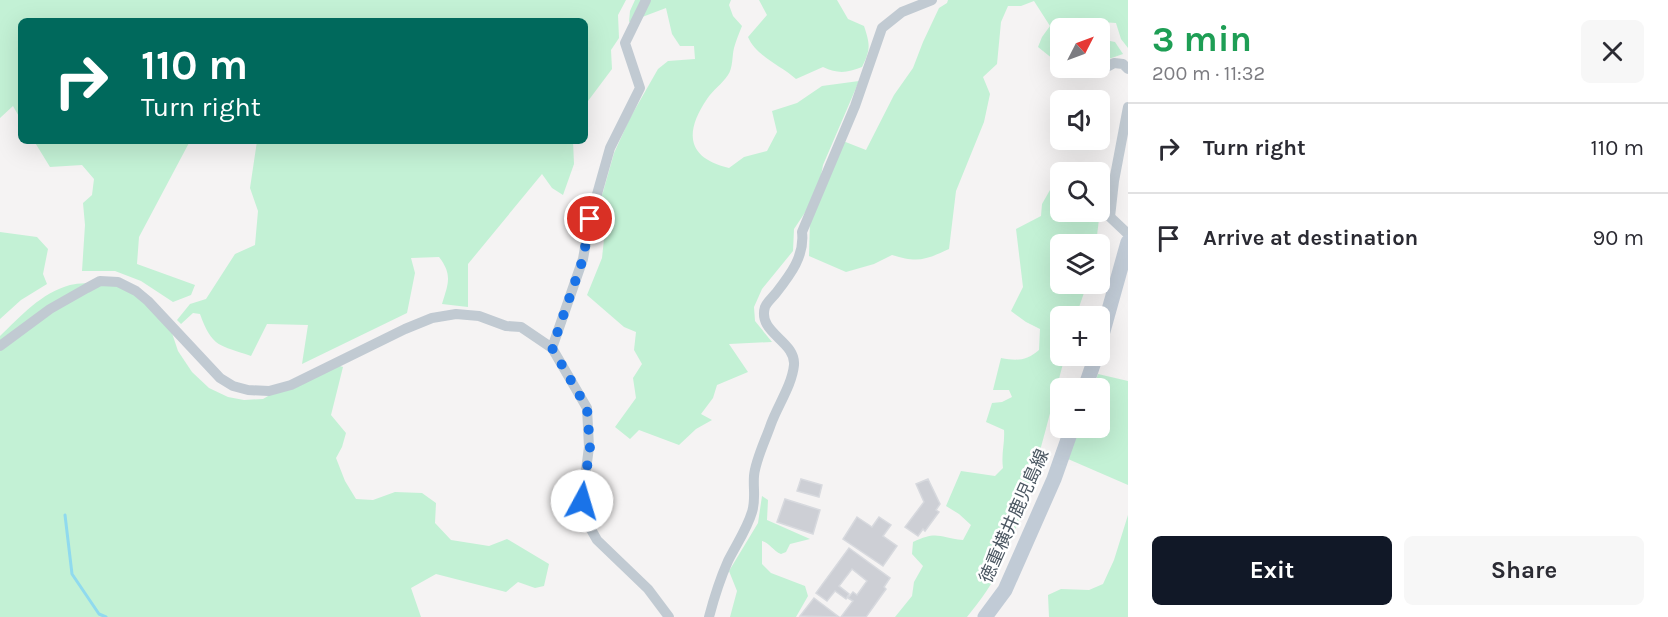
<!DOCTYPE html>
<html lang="en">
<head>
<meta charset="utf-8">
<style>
  body { margin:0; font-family:Karla,"Noto Sans JP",sans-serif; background:#f7f7f7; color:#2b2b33; height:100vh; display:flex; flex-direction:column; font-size:22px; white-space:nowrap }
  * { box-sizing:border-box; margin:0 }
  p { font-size:20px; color:#7c7c81 }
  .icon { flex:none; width:33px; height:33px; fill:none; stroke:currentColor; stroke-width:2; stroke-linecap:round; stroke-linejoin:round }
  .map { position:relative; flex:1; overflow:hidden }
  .drawer { display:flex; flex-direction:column; background:#fff; width:540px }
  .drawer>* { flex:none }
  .guide { position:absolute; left:18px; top:18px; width:570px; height:126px; border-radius:9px; box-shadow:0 6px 24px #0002; background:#00695c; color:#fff; overflow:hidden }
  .needle { width:39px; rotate:48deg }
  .controls { position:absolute; left:1050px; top:18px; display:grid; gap:12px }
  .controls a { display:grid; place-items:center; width:60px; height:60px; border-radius:9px; background:#fff; box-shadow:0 6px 24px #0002; font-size:30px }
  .pin { position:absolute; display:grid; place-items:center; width:51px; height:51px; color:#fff; margin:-26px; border:3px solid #fff; border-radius:50%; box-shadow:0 2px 6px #0007 }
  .me { position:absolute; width:66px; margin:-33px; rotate:6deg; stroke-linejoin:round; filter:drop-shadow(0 0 4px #0008) }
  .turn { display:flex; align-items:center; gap:21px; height:126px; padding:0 24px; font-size:27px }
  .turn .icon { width:78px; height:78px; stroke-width:2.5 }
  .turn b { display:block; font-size:42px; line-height:51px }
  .round { display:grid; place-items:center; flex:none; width:63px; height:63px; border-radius:9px; background:#f7f7f7 }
  .headline { display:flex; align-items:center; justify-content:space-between; height:102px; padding:0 24px }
  h1 { font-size:36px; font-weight:700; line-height:45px; color:#1e9e55 }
  .primary-button { display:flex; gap:12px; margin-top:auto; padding:12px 24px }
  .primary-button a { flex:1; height:69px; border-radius:9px; background:#111827; color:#fff; font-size:24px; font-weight:700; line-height:69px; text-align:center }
  .primary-button a+a { background:#f7f7f7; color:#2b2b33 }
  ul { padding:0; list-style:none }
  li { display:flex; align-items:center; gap:18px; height:90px; padding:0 24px; border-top:2px solid #e1e1e2 }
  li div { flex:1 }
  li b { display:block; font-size:22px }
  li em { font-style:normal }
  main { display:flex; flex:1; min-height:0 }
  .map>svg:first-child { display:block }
  .green { fill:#c3f1d5 }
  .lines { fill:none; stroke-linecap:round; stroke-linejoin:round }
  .stream { stroke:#90daee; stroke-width:3 }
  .building { fill:#cdcfd5; stroke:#d7d9de; stroke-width:1.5 }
  .street { stroke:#c1cad2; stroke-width:10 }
  .secondary { stroke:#c1cbd6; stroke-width:15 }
  .route { stroke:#1a73e8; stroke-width:10; stroke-dasharray:0 18 }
  .labels { text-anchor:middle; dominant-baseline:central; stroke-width:5; stroke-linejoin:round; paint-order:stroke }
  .street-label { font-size:18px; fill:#4a5661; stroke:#fff }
</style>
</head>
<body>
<main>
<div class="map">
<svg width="1128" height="617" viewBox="0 0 1128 617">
  <rect width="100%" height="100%" fill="#f5f3f3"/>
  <!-- green -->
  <path class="green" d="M0,0h626l-8,15 1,23 -8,12 1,19 -27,36v-84h-564v99l-8,-14 -13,12z
    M635,0h96l-2,5 4,11 9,10c-3,7 -6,15 -8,22 -2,8 -1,20 -6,27 -6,9 -15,15 -21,24 -23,34 -20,59 22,69l15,-11 23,-6 10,-19 -5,-21 25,-8 25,-17 37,-5 -36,84 -4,21 -13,25 -12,18 -1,22 -31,38 -8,18 1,14 17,21 -43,2 19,28 -31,13 -4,13 -12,16 11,6 -16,9 -17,16 -40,-15 -9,9 -15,-12 21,-29 -3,-20 9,-14 -8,-14 2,-18 -12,-5 -37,-32 15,-37 2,-19 9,-25 -16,-6 6,-16 11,-39 16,-35 28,-49 10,-8 27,-2 -1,-13h-14l-8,-12 -6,-26 -37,14 1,-11z
    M759,0h78l11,19 16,7c6,18 7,23 -2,41 -15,6 -24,7 -39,0l-27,12c-16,-14 -40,-23 -48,-42l19,-22z
    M948,0h180v48l-7,-9 -5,-16 -15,-1 4,18 10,2 8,12 -23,8v-34h-40v33l-7,-2 -15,-12 4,-10 8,-11 -16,-25 -13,5h-13l-7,16 -4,42 -14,13 7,17 -6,28 -28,69 -7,58c-24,11 -31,14 -57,6l-18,9 -28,8 -37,-16 1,-37 33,-78 23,9 28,-55 19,-27 10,-26 16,-34 8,-5z
    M34,141h156l-51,96 -2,27 58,21 -4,10 -18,7 -32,-21 -26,-10h-33l3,-46 -2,-22 9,-8 2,-16 -12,-14 -32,2z
    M257,141h316l1,23 -11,31 -11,-7 -10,-14 -74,90v43l-26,-3c6,-20 11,-29 -3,-47l-28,1 4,15 -8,40 -105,51 6,-39 -41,-1 -16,32c-31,-11 -39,-8 -51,-42l-7,-1 -12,11 -4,-4 13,-16 16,-5 29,-45 20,-9 3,-34 -8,-23z
    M1100,184l2,10 -6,50h-36v40h27l-11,32h-16v40h5c-18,67 -35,143 -63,207 -8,19 -22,38 -35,54h-72l17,-21 2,-14 9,-16 -11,-12 1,-12c25,-12 26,-4 50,-2l8,-15 -12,-11 -13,-8 15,-35 34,5 8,-8c-2,-14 2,-25 1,-38l-18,-8 6,-19 10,-1 10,-5 -3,-7h-16l8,-32c16,3 25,3 38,-8l1,-21 -14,-7 -15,-11 12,-24 -7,-58 25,-13 1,-12 8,-14 10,3v19h40z
    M0,232l37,5 11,12 -5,25 4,10 -26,16 -21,19z
    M99,283l26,4 26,20 20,23 7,21 14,21 17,16 19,9 16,3 19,-1 27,-16 44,-19 9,3 -12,48 15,18 -4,14 -6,11 9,23 11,18 17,1 22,-8 27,1 14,10 -1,20 16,17 38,6 18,-7 42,25 -5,22 -9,2 -17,-6 -12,10 -70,-18 -25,14 10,29h-421v-281c21,-20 41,-43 70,-51 9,-2 20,-2 29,-2z
    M1098,374l30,7v104l-60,-26 11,-31h21v-40h-7z
    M762,496l6,4 -1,20 43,19 -20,5 -4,8 -5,2c-8,-3 -11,-11 -19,-13v23l9,9 34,13 3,10 -12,21h-66l7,-26 -8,-20 29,-48z
    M1128,515v102h-79l-1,-22 13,-6 28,1 14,-6 11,-24z"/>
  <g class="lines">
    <!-- stream -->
    <path class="stream" d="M65,515l7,59 27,40 7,3"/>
  </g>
  <!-- building -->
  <path class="building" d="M801,479l21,6 -3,12 -22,-6z
    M928,479l12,25 -4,6 3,2 -14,19 -2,-2 -5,7 -13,-9 19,-25 -8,-18z
    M785,499l35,11 -7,24 -36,-12z
    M857,517l15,10 7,-10 12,8 -8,11 14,10 -14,20 -40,-27z
    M849,548l41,30 -6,9 2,2 -20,28h-25l12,-16 -5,-3 5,-6 4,3 10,-14 -15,-12 -13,17 10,8 -3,5 -11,-8 -8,10 -11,-8z
    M814,598l25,19 -39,-1z"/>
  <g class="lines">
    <!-- street -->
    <path class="street" d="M1103,69l11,-6 9,1 5,5
      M1128,107l-14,74 -4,36 18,17
      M0,346l50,-37 37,-21 13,-7 18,1 18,9 12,10 72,77 13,8 15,4 21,1 22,-6 114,-56 27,-11 24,-4 23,2 27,10 15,1 31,21 35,60 2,39 -7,54 6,23 9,16 51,49 21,28
      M552,348l31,-89 7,-40 20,-71 30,-60 -15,-45 21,-43
      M709,617c5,-19 11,-38 19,-56 8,-16 19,-32 24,-49 4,-12 1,-24 2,-36 1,-15 12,-37 17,-52 7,-19 21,-39 23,-59 2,-24 -37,-32 -29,-58 2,-5 8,-10 11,-14 14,-18 29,-37 26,-61l53,-126 27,-78 20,-16 30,-12"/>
    <!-- secondary -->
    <path class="secondary" d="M1100,342l28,-100
      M1085,388l11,-32
      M985,617l20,-27 49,-111 18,-51"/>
  </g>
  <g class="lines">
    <!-- route -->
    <path class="route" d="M582,501l8,-54 -3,-39 -35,-60 31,-89 7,-40"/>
  </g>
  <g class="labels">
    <!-- street labels -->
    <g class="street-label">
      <text transform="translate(1014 516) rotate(-66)">徳重横井鹿児島線</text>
    </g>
  </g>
</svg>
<div class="controls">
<a><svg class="needle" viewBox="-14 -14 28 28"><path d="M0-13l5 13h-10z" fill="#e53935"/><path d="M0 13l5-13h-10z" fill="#7c7c81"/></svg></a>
<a><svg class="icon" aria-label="sound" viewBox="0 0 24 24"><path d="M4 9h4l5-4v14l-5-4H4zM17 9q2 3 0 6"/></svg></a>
<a><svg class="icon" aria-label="search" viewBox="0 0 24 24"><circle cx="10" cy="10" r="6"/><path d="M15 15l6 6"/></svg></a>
<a><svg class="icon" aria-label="layers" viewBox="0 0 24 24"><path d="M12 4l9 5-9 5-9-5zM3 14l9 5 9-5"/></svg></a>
<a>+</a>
<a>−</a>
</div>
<div class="pin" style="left:590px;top:219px;background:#d93025"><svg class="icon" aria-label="arrive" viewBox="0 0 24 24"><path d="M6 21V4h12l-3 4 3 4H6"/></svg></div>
<svg class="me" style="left:582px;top:501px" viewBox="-20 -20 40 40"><circle r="19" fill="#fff"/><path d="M0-13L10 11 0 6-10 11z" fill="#1a73e8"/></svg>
<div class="guide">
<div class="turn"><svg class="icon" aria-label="right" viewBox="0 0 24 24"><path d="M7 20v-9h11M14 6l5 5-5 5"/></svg><div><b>110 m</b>Turn right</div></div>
</div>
</div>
<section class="drawer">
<div class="headline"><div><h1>3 min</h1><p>200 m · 11:32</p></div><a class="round"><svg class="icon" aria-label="close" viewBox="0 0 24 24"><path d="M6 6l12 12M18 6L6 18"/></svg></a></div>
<ul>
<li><svg class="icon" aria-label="right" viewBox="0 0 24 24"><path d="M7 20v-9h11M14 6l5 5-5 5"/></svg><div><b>Turn right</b></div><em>110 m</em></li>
<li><svg class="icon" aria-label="arrive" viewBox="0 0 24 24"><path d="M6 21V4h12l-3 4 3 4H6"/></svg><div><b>Arrive at destination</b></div><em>90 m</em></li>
</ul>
<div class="primary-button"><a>Exit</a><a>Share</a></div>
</section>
</main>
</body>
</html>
